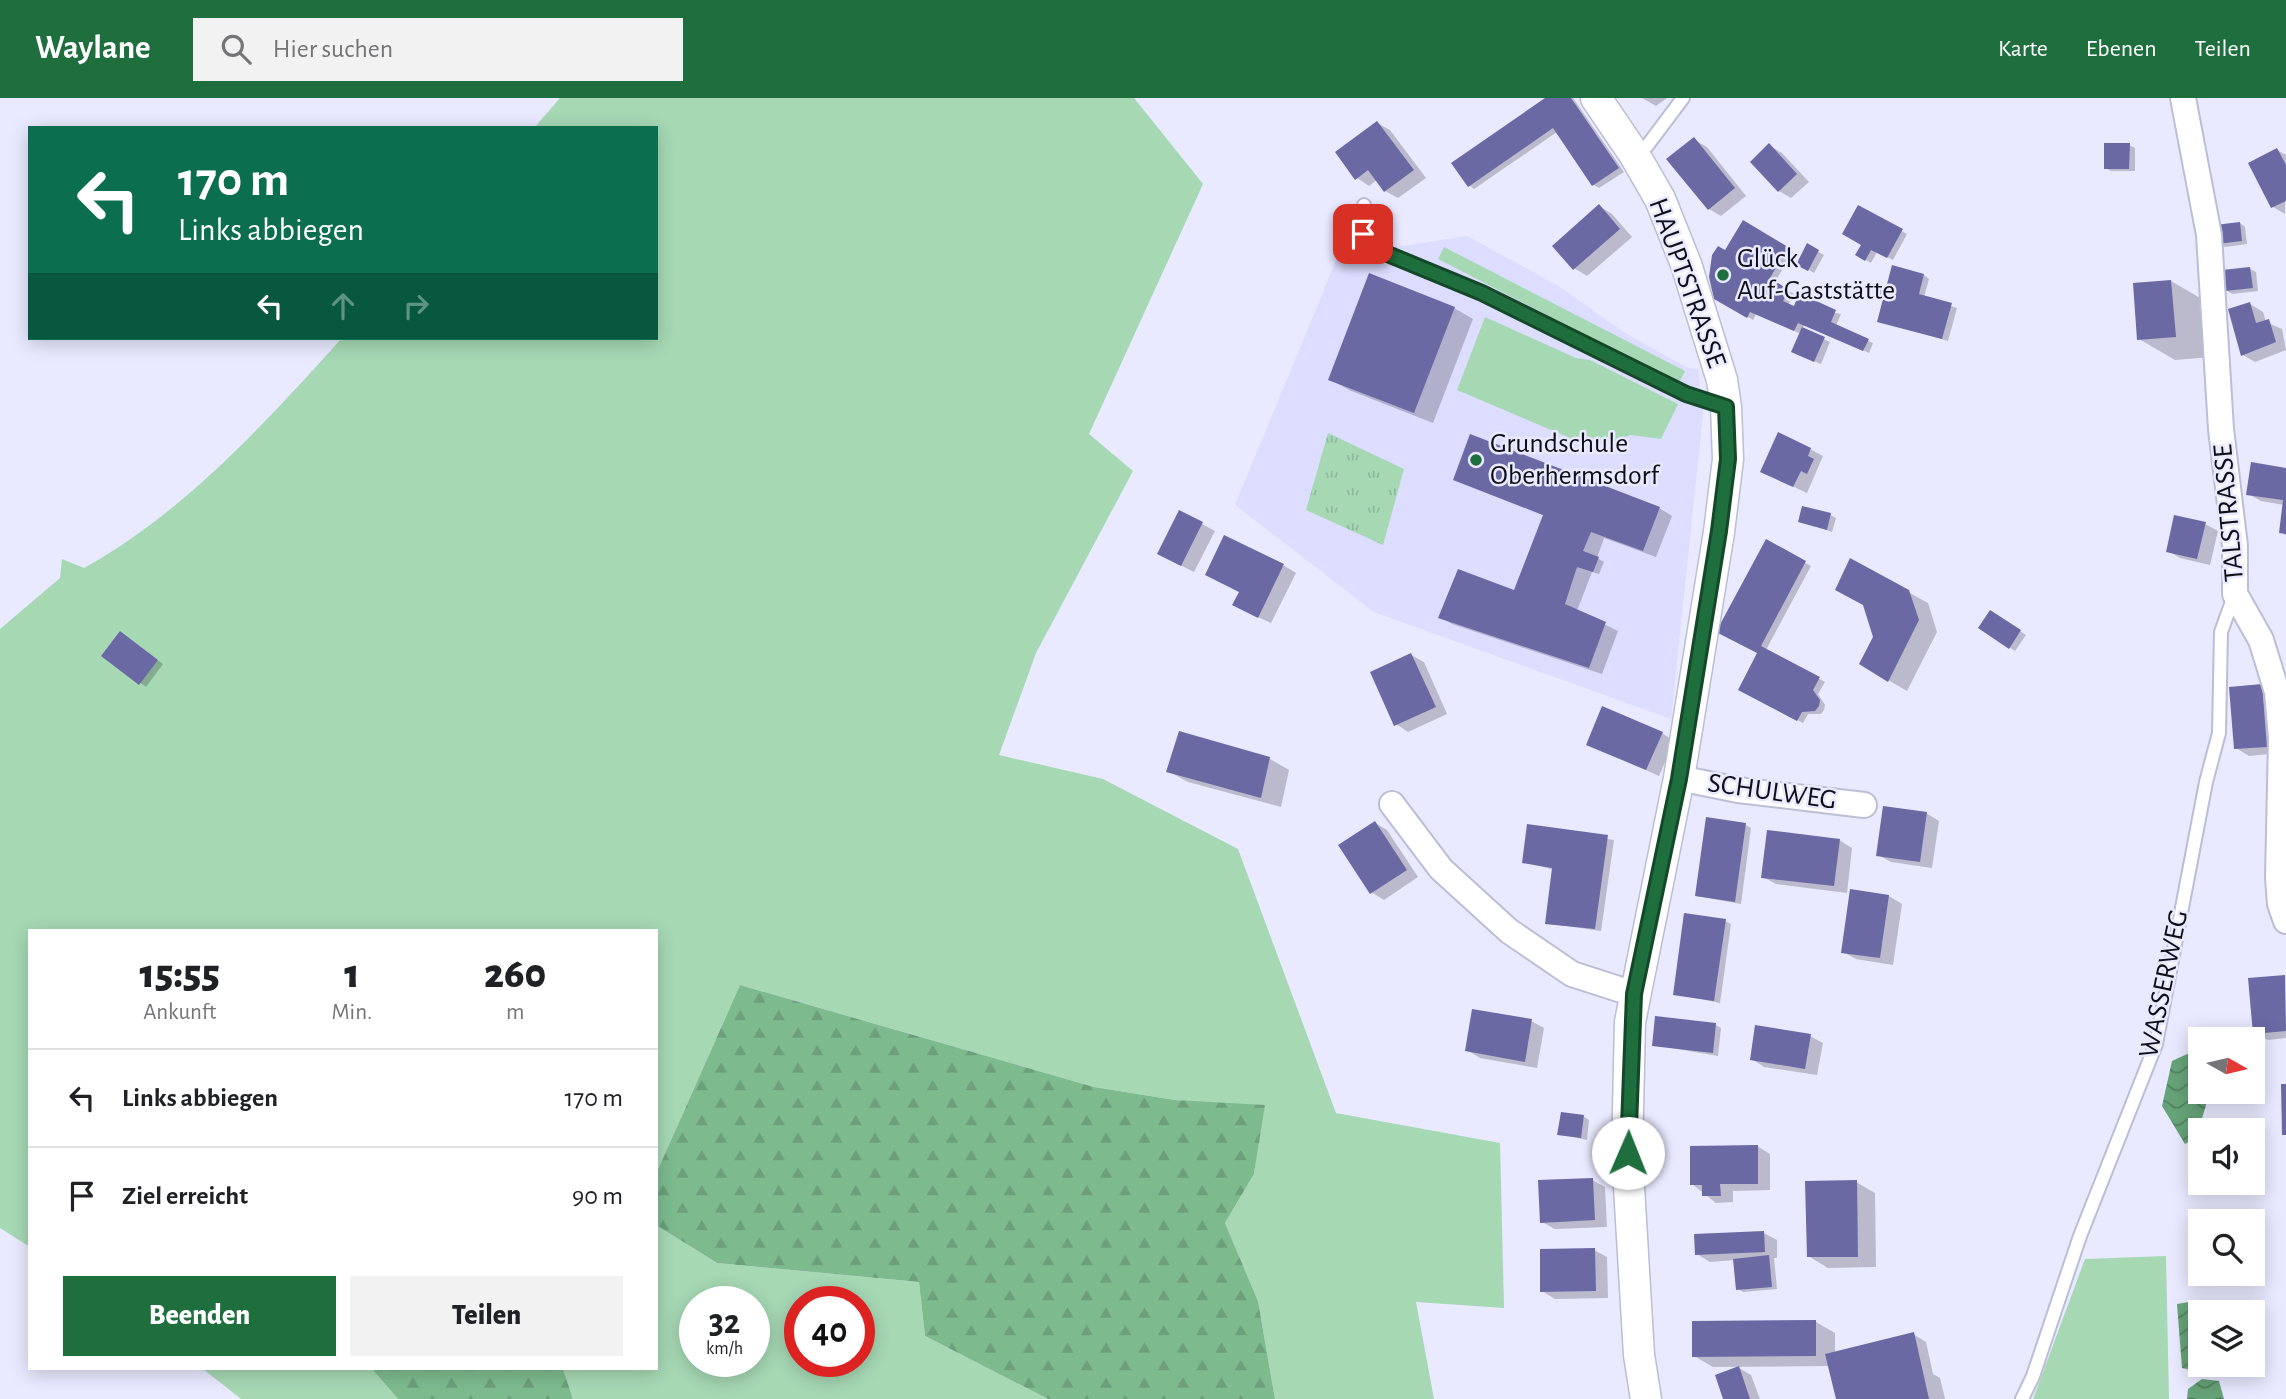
<!DOCTYPE html>
<html lang="de">
<head>
<meta charset="utf-8">
<style>
  body { margin:0; font-family:"Alegreya Sans",sans-serif; background:#f2f2f2; color:#202124; height:100vh; display:flex; flex-direction:column; font-size:26px; white-space:nowrap }
  * { box-sizing:border-box; margin:0 }
  p { font-size:23px; color:#757577 }
  .icon { flex:none; width:38px; height:38px; fill:none; stroke:currentColor; stroke-width:2; stroke-linecap:round; stroke-linejoin:round }
  .map { position:relative; flex:1; overflow:hidden }
  .panel { position:absolute; left:28px; top:831px; width:630px; height:441px; display:flex; flex-direction:column; background:#fff; border-radius:0px; box-shadow:0 4px 18px #0003 }
  .panel>* { flex:none }
  .hud { position:absolute; left:28px; top:28px; width:630px; height:214px; border-radius:0px; box-shadow:0 4px 18px #0003; background:#0b6e4f; color:#fff; overflow:hidden }
  .needle { width:46px; rotate:98deg }
  .controls { position:absolute; left:2188px; top:929px; display:grid; gap:14px }
  .controls a { display:grid; place-items:center; width:77px; height:77px; border-radius:0px; background:#fff; box-shadow:0 4px 18px #0003; font-size:35px }
  .speed { position:absolute; left:679px; top:1188px; display:flex; gap:14px; font-size:35px; font-weight:700; text-align:center }
  .speed>* { display:grid; place-content:center; width:91px; height:91px; border-radius:50%; background:#fff; box-shadow:0 4px 18px #0003; line-height:1 }
  .speed small { font-size:18px; font-weight:400 }
  .speed .limit { border:10px solid #d22; background:#fff; color:#111 }
  .pin { position:absolute; display:grid; place-items:center; width:60px; height:60px; color:#fff; margin:-30px; border-radius:14px; box-shadow:0 4px 10px #0006 }
  .me { position:absolute; width:77px; margin:-38px; rotate:1deg; stroke-linejoin:round; filter:drop-shadow(0 0 5px #0008) }
  .turn { display:flex; align-items:center; gap:24px; height:147px; padding:0 35px; font-size:32px }
  .turn .icon { width:91px; height:91px; stroke-width:2.5 }
  .turn b { display:block; font-size:49px; line-height:60px }
  .lanes { display:flex; align-items:center; height:66px; padding:0 35px; background:#0003; justify-content:center; gap:35px; direction:ltr }
  .lanes .off { opacity:.35 }
  .eta { display:flex; justify-content:space-evenly; align-items:center; height:119px; text-align:center }
  .eta b { font-size:42px; font-weight:800; line-height:49px }
  .cta { display:flex; gap:14px; margin-top:auto; padding:14px 35px }
  .cta a { flex:1; height:80px; border-radius:0px; background:#1e6e3e; color:#fff; font-size:28px; font-weight:800; line-height:80px; text-align:center }
  .cta a+a { background:#f2f2f2; color:#202124 }
  ul { padding:0; list-style:none }
  li { display:flex; align-items:center; gap:21px; height:98px; padding:0 35px; border-top:2px solid #e0e0e0 }
  li div { flex:1 }
  li b { display:block; font-size:26px }
  li em { font-style:normal }
  header { display:flex; align-items:center; gap:42px; box-sizing:border-box; height:98px; padding:0 35px; background:#1e6e3e; color:#fff }
  header strong { font-size:33px }
  nav { display:flex; gap:38px; margin-inline-start:auto; font-size:24px }
  .search { width:490px; height:63px; background:#f2f2f2; display:flex; align-items:center; gap:18px; box-sizing:border-box; padding:0 24px; border-radius:0px; color:#757577; font-size:26px }
  .map>svg:first-child { display:block }
  .built { fill:#dcddff }
  .grass { fill:#a6d8b4; fill-rule:evenodd }
  .forest { fill:url(#forest-firs) }
  .park { fill:url(#park-tufts) }
  .water { fill:url(#water-waves) }
  .shadow { fill:#0003 }
  .building { fill:#6a69a4 }
  .lines { fill:none; stroke-linecap:round; stroke-linejoin:round }
  .service-casing { stroke:#bcbdd6; stroke-width:16 }
  .minor-casing { stroke:#bcbdd6; stroke-width:28 }
  .tertiary-casing { stroke:#bcbdd6; stroke-width:33 }
  .service { stroke:#fff; stroke-width:12 }
  .minor { stroke:#fff; stroke-width:24 }
  .tertiary { stroke:#fff; stroke-width:30 }
  .route-casing { stroke:#144828; stroke-width:18 }
  .route { stroke:#1e6e3e; stroke-width:12 }
  .poi-dot { fill:#1e6e3e; stroke:#e9e9ff; stroke-width:2.5 }
  .labels { text-anchor:middle; dominant-baseline:central; stroke-width:5; stroke-linejoin:round; paint-order:stroke }
  .poi-label { font-size:28px; fill:#0e0e16; stroke:#e9e9ff; text-anchor:start }
  .street-label { font-size:28px; fill:#0e0e16; stroke:#e9e9ff }
</style>
</head>
<body>
<header>
<strong>Waylane</strong>
<div class="search"><svg class="icon" aria-label="search" viewBox="0 0 24 24"><circle cx="10" cy="10" r="6"/><path d="M15 15l6 6"/></svg>Hier suchen</div>
<nav><a>Karte</a><a>Ebenen</a><a>Teilen</a></nav>
</header>
<div class="map">
<svg width="2286" height="1301" viewBox="0 0 2286 1301">
  <defs>
    <pattern id="forest-firs" width="22" height="20" patternUnits="userSpaceOnUse" patternTransform="scale(1.75)"><rect width="22" height="20" fill="#7dbb8f"/><path d="M5 1l3.5 6h-7zM16 11l3.5 6h-7z" fill="#6ba07b"/></pattern>
    <pattern id="park-tufts" width="24" height="20" patternUnits="userSpaceOnUse" patternTransform="scale(1.75)"><rect width="24" height="20" fill="#a6d8b4"/><path d="M3 7l-1-3M5 7V3M7 7l1-3M15 17l-1-3M17 17v-4M19 17l1-3" fill="none" stroke="#8eb89a"/></pattern>
    <pattern id="water-waves" width="16" height="10" patternUnits="userSpaceOnUse" patternTransform="scale(1.75)"><rect width="16" height="10" fill="#66a378"/><path d="M0 5q4-4 8 0t8 0" fill="none" stroke="#528361"/></pattern>
  </defs>
  <rect width="100%" height="100%" fill="#e9e9ff"/>
  <!-- built -->
  <path class="built" d="M1467,138l93,51 65,46 63,35 10,1 5,45 -32,305 -297,-107 -139,-107 103,-249z"/>
  <!-- grass -->
  <path class="grass" d="M560,0h574l69,86 -114,250 44,37 -97,182 -37,102 104,24 135,70 98,264 164,30 4,165 -88,-6 18,97h-159l-17,-98 -33,-78 29,-49 10,-66 -89,-8 -81,-13 -354,-102 -84,189v-243h-626v316l-30,-19v-599l60,-51 2,-19 22,9c101,-56 182,-146 258,-230h314v-210h-122z
    M1444,149l241,124 -6,12 -241,-124z
    M1485,219l91,41 14,2 88,44 -17,35 -31,-4 -23,9h-23l-127,-54z
    M656,1127l61,38 202,19 6,54 123,63h-475l-10,-30 93,-1zM695,1204h59v60h-59zM800,1204h59v60h-59z
    M2166,1158l3,143h-136l52,-140z
    M203,1271h169l26,30h-157z"/>
  <!-- forest -->
  <path class="forest" d="M740,887l354,102 81,13 90,5 -11,69 -29,49 33,78 17,98h-227l-123,-63 -6,-54 -202,-19 -61,-38v-51z
    M372,1271h191l10,30h-175z"/>
  <!-- park -->
  <path class="park" d="M1328,335l76,36 -21,76 -77,-35z"/>
  <!-- water -->
  <path class="water" d="M2196,952l4,12v30h10l-14,46 -11,6 -23,-38 10,-45z
    M2194,1203l10,11h-4v53l13,1 -12,6 -19,-4 -5,-64z
    M2202,1281l17,2 5,18h-37l1,-10z"/>
  <!-- shadow -->
  <path class="shadow" d="M1548,0h25l51,74 -25,16 -5,-3 -37,-53 -83,57 -5,-4z
    M1642,0h25l-11,8z
    M1377,25l13,7 36,48 -28,20 -13,-7 -8,-11 -8,6 -12,-8z
    M1694,42l13,7 39,49 -25,20 -12,-7z
    M2129,47l6,3v23h-24l-6,-3z
    M1770,48l12,7 27,29 -18,16 -12,-7z
    M2277,52l9,5 -1,59 -12,-7z
    M1599,108l13,8 20,23 -45,39 -13,-8z
    M1858,109l49,27 -14,26 -16,-8 -6,11 -14,-8 6,-11z
    M2240,125l5,4 2,17 -22,3 -6,-4z
    M1773,142l20,12 -18,30 19,12 -6,11 53,9 -5,12 37,17 -4,10 -64,-29 -3,5 28,13 -9,22 -22,-9 2,-21 -45,-20 -3,6 -37,-22 9,-45z
    M1808,148l16,9 -10,18 -15,-9z
    M2250,171l6,3 2,19 -26,3 -6,-4z
    M1924,177l5,4 -5,18 33,11 -9,33 -69,-20 6,-21 -9,-4z
    M2171,183l36,21 5,55 -37,3 -36,-21z
    M2250,206l13,8 3,10 16,7 4,21 -31,12 -12,-7z
    M1454,210l19,11 -40,104 -84,-33 -19,-11z
    M1810,351l13,7 -16,37 -32,-15z
    M2286,371v66l-6,-3 4,-27 -23,-4 -13,-7z
    M1455,381l204,29 13,8 -16,41 -52,-19 -7,20 7,4 -5,12 -7,-2 -15,39 41,20 -16,43 -150,-50 -12,-7 75,-24 30,-77z
    M1180,414l35,19 -21,41 -22,-11z
    M1830,417l6,3 -4,14 -32,-11z
    M2205,426l13,7 -8,34 -30,-7 -12,-7z
    M1766,444l45,24 -45,84 59,32 -7,12 7,11 -1,5 -3,4h-13l-5,9 -63,-34 19,-37z
    M1283,467l13,8 -25,50 -24,-11z
    M1908,494l20,11 9,29 -30,59 -46,-27z
    M1990,514l36,23 -11,16 -35,-23z
    M126,539l37,27 -17,23 -43,-31z
    M1411,557l13,7 23,52 -39,18 -12,-8z
    M2262,588l12,8 5,59 -30,3 -13,-8z
    M1662,635l12,8 -15,35 -71,-32z
    M1180,636l90,25 19,11 -8,37 -93,-25 -20,-11z
    M1926,715l13,8 -7,47 -41,-6 -13,-7z
    M1375,725l12,7 31,47 -34,23 -13,-8z
    M1746,727l5,3 -10,76 -44,-8z
    M1529,728l85,14 -13,91 -55,-8 8,-53 -30,-8z
    M1839,742l13,8 -5,45 -71,-9 -13,-7z
    M1889,798l13,8 -9,61 -37,-6 -13,-7z
    M1725,823l6,3 -11,79 -45,-9z
    M2284,879l2,61 -18,2 -13,-7z
    M1531,923l13,7 -7,40 -57,-10 -13,-8z
    M1716,927l5,3 -3,28 -64,-11z
    M1810,938l13,7 -6,32 -53,-8 -12,-8z
    M1583,1018l6,4 -2,20 -28,-6z
    M1757,1048l13,8v36l-37,1v11l-17,1 -24,-19z
    M1592,1082l13,7 2,40 -52,2 -13,-7z
    M1856,1084l19,11 1,74 -48,1 -20,-12z
    M1764,1135l13,7v18h-3l3,31 -34,3 -5,-3 -3,-29 -25,2 -13,-8z
    M1594,1152l13,7 1,41 -53,1 -13,-8z
    M1816,1224l19,11v20l78,-19 13,8 7,32 7,4 5,21h-108l-7,-33 -117,1 -19,-11z
    M1739,1270l12,7 9,24h-35z"/>
  <!-- building -->
  <path class="building" d="M1545,0h26l48,70 -27,18 -39,-58 -85,59 -17,-24z
    M1377,23l37,49 -30,22 -16,-22 -13,10 -20,-28z
    M1694,39l41,51 -27,22 -42,-51z
    M1769,45l28,31 -19,18 -28,-30z
    M2104,45h26l-1,26h-25z
    M2277,50l9,17v36l-15,7 -23,-45z
    M1599,106l21,25 -47,41 -21,-24z
    M1858,107l45,24 -16,29 -16,-8 -6,11 -10,-6 6,-10 -19,-11z
    M1743,122l45,27 -18,31 19,12 -6,11 11,5 5,-13 37,17 -5,12 38,17 -6,12 -65,-28 -4,8 -44,-19 -3,6 -33,-19 -5,-22 3,-22 6,-9 7,4z
    M2240,124l2,19 -25,3 -2,-19z
    M1807,145l12,7 -11,21 -12,-6z
    M1892,167l32,9 -5,20 33,9 -10,36 -65,-17 6,-23 -9,-2 4,-12 8,3z
    M2250,169l3,21 -28,3 -3,-21z
    M1369,175l86,34 -41,106 -86,-33z
    M2171,182l5,57 -39,3 -4,-57z
    M2250,204l6,21 13,-4 7,23 -35,14 -13,-47z
    M1802,229l23,10 -11,25 -23,-10z
    M1778,334l33,16 -3,8 6,3 -7,15 -6,-3 -8,16 -33,-15z
    M1470,336l190,73 -17,44 -52,-19 -8,19 16,6 -6,15 -16,-5 -12,37 41,18 -17,46 -151,-50 20,-49 56,21 29,-75 -90,-35z
    M2251,364l35,6v66l-7,-1 4,-33 -37,-5z
    M1802,408l29,7 -4,17 -29,-8z
    M1179,412l24,12 -22,44 -24,-12z
    M2174,417l32,7 -9,37 -31,-7z
    M1224,437l60,29 -26,54 -26,-13 7,-13 -34,-17z
    M1766,441l40,22 -45,85 59,31 -7,13 7,10 -1,6 -4,5 -13,1 -5,9 -59,-31 19,-37 -41,-21z
    M1850,460l59,32 10,30 -31,62 -29,-18 14,-27 -10,-32 -28,-15z
    M1990,512l31,20 -12,19 -31,-21z
    M120,533l38,29 -19,25 -38,-29z
    M1411,555l25,54 -42,19 -24,-54z
    M2262,586l5,63 -33,2 -5,-62z
    M1602,608l61,26 -17,38 -60,-25z
    M1179,633l91,26 -9,41 -95,-26z
    M1883,708l44,6 -7,50 -44,-6z
    M1706,719l40,6 -11,79 -40,-6z
    M1375,723l32,49 -37,24 -32,-49z
    M1527,726l81,11 -13,94 -50,-5 7,-56 -30,-5z
    M1767,732l73,9 -6,47 -73,-8z
    M1850,791l39,6 -9,63 -39,-5z
    M1684,815l42,6 -12,82 -41,-6z
    M2285,877l1,56 -33,3 -5,-56z
    M1472,911l60,10 -7,43 -60,-11z
    M1655,918l61,7 -3,30 -61,-7z
    M1755,927l56,9 -6,35 -55,-9z
    M2281,986h5v51h-4z
    M1561,1014l23,3 -3,23 -24,-3z
    M1758,1047v39h-38l1,12h-19v-11h-12v-39z
    M1593,1080l2,42 -55,3 -2,-43z
    M1857,1082l1,77h-51l-2,-76z
    M1764,1133l1,21 -70,3 -1,-21z
    M1595,1150l1,43 -56,1v-43z
    M1769,1157l3,32 -36,3 -3,-31z
    M1816,1222v36l-124,1v-36z
    M1914,1234l15,67h-93l-11,-45z
    M1739,1268l11,33h-27l-8,-24z"/>
  <g class="lines">
    <!-- service casing -->
    <g class="service-casing">
      <path id="service" d="M1634,56l13,-8 36,-48
        M1364,107l-1,29 10,14 109,45 204,101 40,13
        M2022,1301l11,-23 47,-140 76,-192 50,-262 13,-49 2,-101 13,-36"/>
    </g>
    <!-- minor casing -->
    <g class="minor-casing">
      <path id="minor" d="M2183,0l26,137 12,194 14,117v48l26,46 16,52 4,46 -3,140 2,26 6,17
        M1679,680l59,12 126,15
        M1392,706l49,65 68,62 63,43 62,20"/>
    </g>
    <!-- tertiary casing -->
    <g class="tertiary-casing">
      <path id="tertiary" d="M1596,0l38,56 26,45 26,65 36,116 4,27 2,52 -9,73 -40,246 -49,244 -3,131 12,202 7,44"/>
    </g>
    <!-- service -->
    <use href="#service" class="service"/>
    <!-- minor -->
    <use href="#minor" class="minor"/>
    <!-- tertiary -->
    <use href="#tertiary" class="tertiary"/>
  </g>
  <g class="lines">
    <!-- route casing -->
    <g class="route-casing">
      <path id="route" d="M1363,136l10,14 109,45 204,101 40,13 2,52 -9,72 -40,248 -45,215 -6,159"/>
    </g>
    <!-- route -->
    <use href="#route" class="route"/>
  </g>
  <!-- markers -->
  <g class="poi-dot">
    <circle cx="1723" cy="177" r="7"/>
    <circle cx="1476" cy="362" r="7"/>
  </g>
  <g class="labels">
    <!-- poi labels -->
    <g class="poi-label">
      <text x="1737" y="161">Glück<tspan x="1737" dy="32">Auf-Gaststätte</tspan></text>
      <text x="1490" y="346">Grundschule<tspan x="1490" dy="32">Oberhermsdorf</tspan></text>
    </g>
    <!-- street labels -->
    <g class="street-label">
      <text transform="translate(1687 185) rotate(70)">HAUPTSTRASSE</text>
      <text transform="translate(2229 415) rotate(-95)">TALSTRASSE</text>
      <text transform="translate(1772 694) rotate(8)">SCHULWEG</text>
      <text transform="translate(2164 886) rotate(-78)">WASSERWEG</text>
    </g>
  </g>
</svg>
<div class="controls">
<a><svg class="needle" viewBox="-14 -14 28 28"><path d="M0-13l5 13h-10z" fill="#e53935"/><path d="M0 13l5-13h-10z" fill="#757577"/></svg></a>
<a><svg class="icon" aria-label="sound" viewBox="0 0 24 24"><path d="M4 9h4l5-4v14l-5-4H4zM17 9q2 3 0 6"/></svg></a>
<a><svg class="icon" aria-label="search" viewBox="0 0 24 24"><circle cx="10" cy="10" r="6"/><path d="M15 15l6 6"/></svg></a>
<a><svg class="icon" aria-label="layers" viewBox="0 0 24 24"><path d="M12 4l9 5-9 5-9-5zM3 14l9 5 9-5"/></svg></a>
</div>
<div class="speed"><div>32<small>km/h</small></div><div class="limit">40</div></div>
<div class="pin" style="left:1363px;top:136px;background:#d93025"><svg class="icon" aria-label="arrive" viewBox="0 0 24 24"><path d="M6 21V4h12l-3 4 3 4H6"/></svg></div>
<svg class="me" style="left:1628px;top:1055px" viewBox="-20 -20 40 40"><circle r="19" fill="#fff"/><path d="M0-13L10 11 0 6-10 11z" fill="#1e6e3e"/></svg>
<div class="hud">
<div class="turn"><svg class="icon" aria-label="left" viewBox="0 0 24 24"><path d="M17 20v-9H6M10 6l-5 5 5 5"/></svg><div><b>170 m</b>Links abbiegen</div></div>
<div class="lanes"><svg class="icon" aria-label="left" viewBox="0 0 24 24"><path d="M17 20v-9H6M10 6l-5 5 5 5"/></svg><svg class="icon off" aria-label="ahead" viewBox="0 0 24 24"><path d="M12 20V5M6 11l6-6 6 6"/></svg><svg class="icon off" aria-label="right" viewBox="0 0 24 24"><path d="M7 20v-9h11M14 6l5 5-5 5"/></svg></div>
</div>
<section class="panel">
<div class="eta">
<div><b>15:55</b><p>Ankunft</p></div>
<div><b>1</b><p>Min.</p></div>
<div><b>260</b><p>m</p></div>
</div>
<ul>
<li><svg class="icon" aria-label="left" viewBox="0 0 24 24"><path d="M17 20v-9H6M10 6l-5 5 5 5"/></svg><div><b>Links abbiegen</b></div><em>170 m</em></li>
<li><svg class="icon" aria-label="arrive" viewBox="0 0 24 24"><path d="M6 21V4h12l-3 4 3 4H6"/></svg><div><b>Ziel erreicht</b></div><em>90 m</em></li>
</ul>
<div class="cta"><a>Beenden</a><a>Teilen</a></div>
</section>
</div>
</body>
</html>
